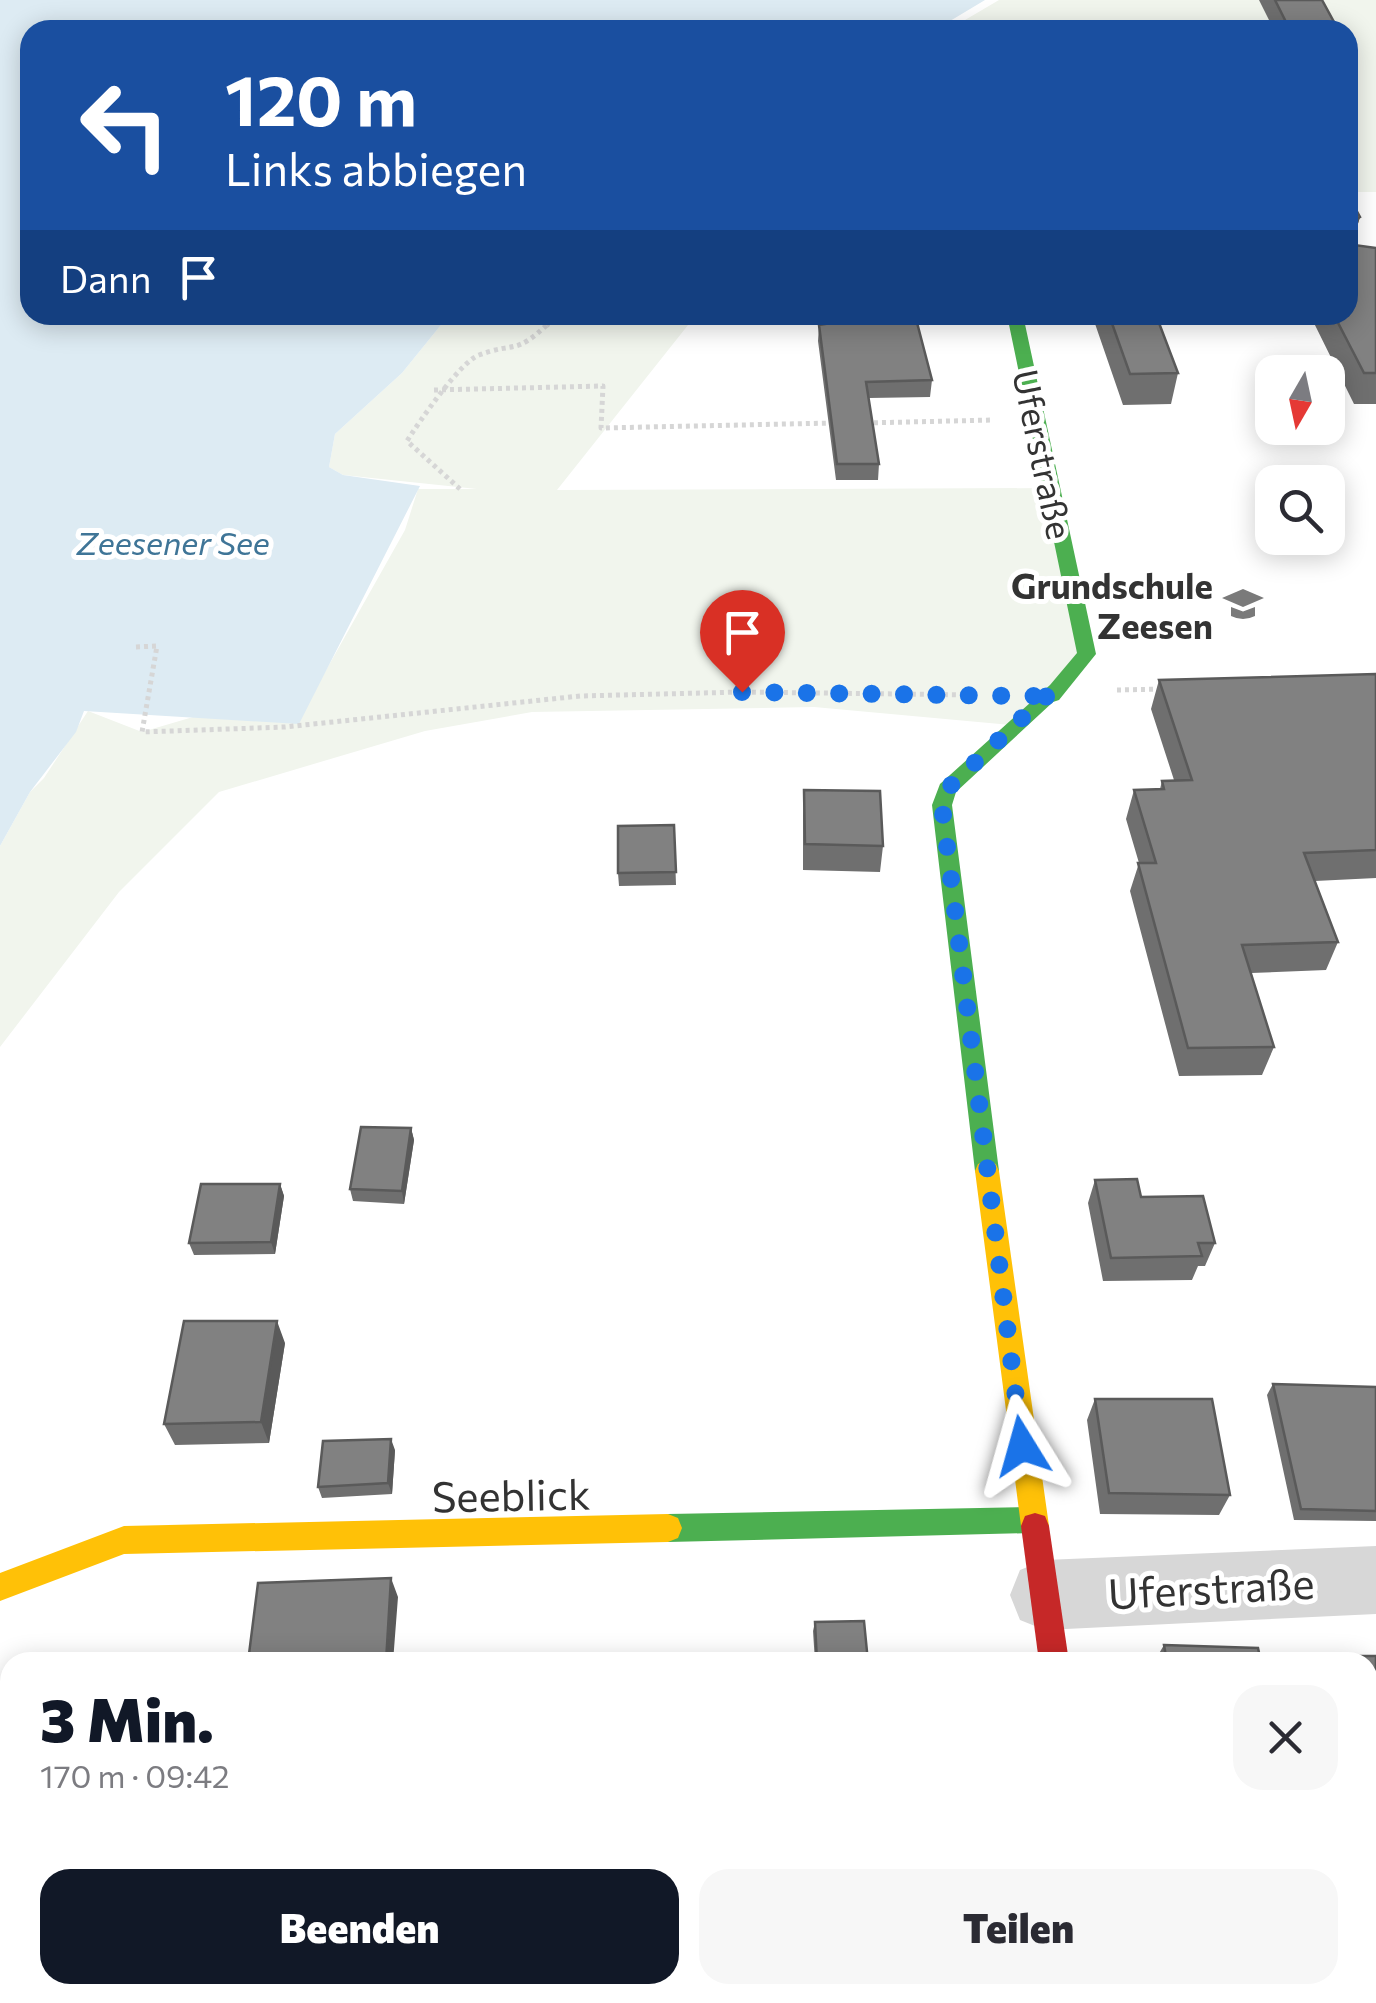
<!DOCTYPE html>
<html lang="de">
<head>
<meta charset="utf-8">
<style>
  body { margin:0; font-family:Commissioner,sans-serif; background:#f7f7f7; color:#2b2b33; height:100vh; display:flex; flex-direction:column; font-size:38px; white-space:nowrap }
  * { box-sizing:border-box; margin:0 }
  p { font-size:32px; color:#7c7c81 }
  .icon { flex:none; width:55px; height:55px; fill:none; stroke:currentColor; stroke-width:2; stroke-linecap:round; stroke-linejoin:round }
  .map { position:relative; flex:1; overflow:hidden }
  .details { position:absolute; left:0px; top:1652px; width:1378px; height:352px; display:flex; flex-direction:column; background:#fff; border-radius:30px 30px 0 0; box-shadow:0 5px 25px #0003 }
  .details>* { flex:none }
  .guide { position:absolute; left:20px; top:20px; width:1338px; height:305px; border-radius:30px; box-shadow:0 5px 25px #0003; background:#1a4fa0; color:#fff; overflow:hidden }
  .needle { width:65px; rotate:189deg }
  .tools { position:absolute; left:1255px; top:355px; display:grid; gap:20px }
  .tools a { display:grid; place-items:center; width:90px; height:90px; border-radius:20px; background:#fff; box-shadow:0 5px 25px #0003; font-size:50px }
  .pin { position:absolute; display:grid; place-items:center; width:85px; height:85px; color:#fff; margin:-102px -42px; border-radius:50% 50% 50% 0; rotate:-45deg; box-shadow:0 0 10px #0007 }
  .pin .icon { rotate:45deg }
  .me { position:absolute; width:110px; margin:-55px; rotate:352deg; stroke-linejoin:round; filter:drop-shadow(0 0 8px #0008) }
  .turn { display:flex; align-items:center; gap:35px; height:210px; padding:0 40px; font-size:45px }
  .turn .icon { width:130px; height:130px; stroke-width:2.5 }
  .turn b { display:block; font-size:70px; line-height:85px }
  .then { display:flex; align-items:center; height:95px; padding:0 40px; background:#0003; gap:20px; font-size:38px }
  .round { display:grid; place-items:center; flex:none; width:105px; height:105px; border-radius:30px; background:#f7f7f7 }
  .head { display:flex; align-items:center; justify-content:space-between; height:170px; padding:0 40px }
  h1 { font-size:60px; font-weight:800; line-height:75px; color:#111827 }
  .button { display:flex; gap:20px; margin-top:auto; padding:20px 40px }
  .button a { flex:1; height:115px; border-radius:30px; background:#111827; color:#fff; font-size:40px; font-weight:800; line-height:115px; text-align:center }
  .button a+a { background:#f7f7f7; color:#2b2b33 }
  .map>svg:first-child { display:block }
  .green { fill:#f1f5ed }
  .water { fill:#ddebf3 }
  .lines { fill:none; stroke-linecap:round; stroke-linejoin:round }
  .path-far1 { stroke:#d6d6d6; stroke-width:4; stroke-dasharray:2.5 2.5; stroke-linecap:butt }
  .path { stroke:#d6d6d6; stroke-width:5; stroke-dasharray:4 4; stroke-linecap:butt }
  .street { fill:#d7d7d7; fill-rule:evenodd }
  .fast { fill:#4caf50; fill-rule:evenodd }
  .slow { fill:#ffc107; fill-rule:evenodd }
  .jam { fill:#c62828; fill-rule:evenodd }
  .wall { fill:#6f6f6f }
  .shaded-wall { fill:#5a5a5a }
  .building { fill:#818181; stroke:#5a5a5a; stroke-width:2.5 }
  .route { stroke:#1a73e8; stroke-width:18; stroke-dasharray:0 32.4 }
  .labels { text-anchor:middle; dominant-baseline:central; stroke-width:10; stroke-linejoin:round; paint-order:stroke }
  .far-water-label { font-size:32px; font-style:italic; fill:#3f7597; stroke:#fff }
  .street-label { font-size:35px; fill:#333; stroke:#fff }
  .poi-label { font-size:35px; font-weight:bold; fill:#333; stroke:#fff; text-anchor:end }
  .near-street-label { font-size:42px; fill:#333; stroke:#fff }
</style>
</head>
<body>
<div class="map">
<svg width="1376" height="2003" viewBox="0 0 1376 2003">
  <rect width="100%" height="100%" fill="#fff"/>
  <!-- green -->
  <path class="green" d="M999,0h377v192h-28v-162h-400z
    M449,315h247l-139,175 491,-2 36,163 -73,74 -197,-18 -282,5 -107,19 -206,61 -100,100 -119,155v-201l30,-54 14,-14 44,-67 54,21 51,-15 105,3 107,-190 13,-41h59l-134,-14 -14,-8 6,-33 67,-61z"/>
  <!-- water -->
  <path class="water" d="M0,0h985l-50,30h-905v285h419l-47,58 -67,61 -6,33 14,8 77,11 -121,238 -215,-13 -8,21 -46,60 -30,54z"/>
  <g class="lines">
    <!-- path-far1 -->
    <path class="path-far1" d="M1054,30l10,-8
      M547,326l11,-11"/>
    <!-- path -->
    <path class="path" d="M434,390l169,-4 -2,42 232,-5
      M866,423l127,-3
      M460,489l-53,-48c12,-19 53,-79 72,-86 38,-14 35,1 70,-32
      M136,647l21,-1 -15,86 143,-5 295,-31 162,-4 235,3
      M1117,690l48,-1"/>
    <!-- street -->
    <path class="street" d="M1376,1546v68l-331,16 -25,-10 -10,-25 10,-25 25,-10z
      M1055,1995h82l1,8h-82z"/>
    <!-- fast -->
    <path class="fast" d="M1007,315h16l73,339 -37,46 -6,2 -97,90 -4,13 47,366 -3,7 -9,3 -9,-3 -3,-7 -43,-366 8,-21 110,-99 27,-32z
      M1032,1507l10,4 4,9 -4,9 -10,4 -364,9 -10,-4 -4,-10 4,-10 10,-4z"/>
    <!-- slow -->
    <path class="slow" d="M987,1161l9,3 3,7 50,355 -4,10 -10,3 -10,-3 -4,-10 -46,-355 3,-7z
      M668,1514l10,4 4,10 -4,10 -10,4 -544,12 -124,47v-28l124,-47z"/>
    <!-- jam -->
    <path class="jam" d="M1035,1513l10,3 4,10 20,136h-30l-18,-136 4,-10z"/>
  </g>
  <!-- wall -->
  <path class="wall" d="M1259,0h63l12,22 -2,8h-58z
    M1348,195l12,22 -6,19v9l22,3v156h-22l-44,-89h38z
    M833,315h82l17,65 -2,17 -61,1 10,66 -1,16h-42l-18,-139 1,-16 16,-2z
    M1092,315h64l22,58 -7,31 -48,1z
    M1376,674v204l-61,3 23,61 -12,28 -75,3 23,74 -12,28 -83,1 -49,-185 9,-28 -13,-44 8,-29 26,-1 2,-8 12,-1 -23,-71 8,-29z
    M804,790l79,56 -3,26 -77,-2v-54z
    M674,825l2,60 -57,1 -1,-13z
    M411,1128l3,12 -10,64 -51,-3 -3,-12z
    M1095,1180l46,17 74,46 -10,23h-7l-6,14 -89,1 -15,-78z
    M280,1184l4,12 -9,58 -81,1 -5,-12z
    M285,1343l-16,100 -94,2 -11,-21z
    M1273,1384l103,3v134l-82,-1 -27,-125z
    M1095,1399l135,96 -11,20 -119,-1 -13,-94z
    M395,1450l-3,44 -70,4 -4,-11z
    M815,1622l53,40h-53l-2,-31z
    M1164,1645l97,17h-107z
    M1342,1656h34v171h-8v-165h-31z"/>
  <!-- shaded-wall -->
  <path class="shaded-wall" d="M1360,217l-9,30 2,-26z
    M411,1128l3,12 -10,64 -2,-13z
    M280,1184l4,12 -9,58 -4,-12z
    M277,1321l8,22 -16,100 -8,-21z
    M391,1439l4,11 -3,44 -4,-11z
    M391,1578l7,19 -5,65h-7z
    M157,1995h8l-1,8h-8z"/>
  <!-- building -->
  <path class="building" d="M1275,0h47l12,22h-48z
    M1348,195l12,22 -7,4 1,24 22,3v125h-12l-30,-58h14z
    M837,315h78l17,65 -66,2 13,82h-42l-18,-139 19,-3z
    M1109,315h47l22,58 -48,1z
    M1376,674v176l-72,3 34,89 -96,3 32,102 -86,1 -50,-185h18l-22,-73 30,-1 -2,-8 30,-1 -33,-100z
    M804,790l76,1 3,55 -78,-2z
    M674,825l2,47 -58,1v-47z
    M361,1127l50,1 -9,63 -52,-2z
    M1137,1179l4,18 62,-1 12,47h-17l4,13 -91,2 -16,-78z
    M201,1184h79l-9,58 -82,1z
    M184,1321h93l-16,101 -97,2z
    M1273,1384l103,3v124l-75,-2z
    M1095,1399h117l18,96 -121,-2z
    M391,1439l-3,44 -70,4 5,-46z
    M391,1578l-5,84h-138l10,-79z
    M864,1621l4,41h-51l-2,-40z
    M1164,1645l94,3 3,14h-94z
    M1342,1656h34v150l-8,-37v-107h-24z
    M67,1995h90l-1,8h-91z"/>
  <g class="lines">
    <!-- route -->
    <path class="route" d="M742,692l278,4h32l1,-5 -15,12 -91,86 -5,17 80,640"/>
  </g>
  <!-- icons -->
  <defs>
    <g id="school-bare" transform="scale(3)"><path d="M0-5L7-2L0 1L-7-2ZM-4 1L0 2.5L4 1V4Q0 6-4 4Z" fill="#7a7a7a" stroke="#fff" stroke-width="2.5" paint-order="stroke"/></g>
  </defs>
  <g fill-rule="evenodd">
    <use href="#school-bare" x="1243" y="604"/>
  </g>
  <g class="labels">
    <!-- far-water labels -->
    <g class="far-water-label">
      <text x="173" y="542">Zeesener See</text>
    </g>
    <!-- street labels -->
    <g class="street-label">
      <text transform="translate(1044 454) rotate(78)">Uferstraße</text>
    </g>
    <!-- poi labels -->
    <g class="poi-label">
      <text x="1213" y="584">Grundschule<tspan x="1213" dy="40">Zeesen</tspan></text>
    </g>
    <!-- near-street labels -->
    <g class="near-street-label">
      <text transform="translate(511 1494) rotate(-1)">Seeblick</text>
      <text transform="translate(1211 1587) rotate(-3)">Uferstraße</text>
    </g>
  </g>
</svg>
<div class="tools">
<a><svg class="needle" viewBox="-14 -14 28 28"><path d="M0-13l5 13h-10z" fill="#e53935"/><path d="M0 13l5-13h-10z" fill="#7c7c81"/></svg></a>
<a><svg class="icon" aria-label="search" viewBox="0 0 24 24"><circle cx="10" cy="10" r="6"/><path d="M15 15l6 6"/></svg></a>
</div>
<div class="pin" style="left:742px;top:692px;background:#d93025"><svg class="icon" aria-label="arrive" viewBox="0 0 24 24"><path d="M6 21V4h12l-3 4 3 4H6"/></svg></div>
<svg class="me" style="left:1022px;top:1446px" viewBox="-20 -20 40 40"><path d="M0-17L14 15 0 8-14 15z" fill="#1a73e8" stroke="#fff" stroke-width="4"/></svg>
<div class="guide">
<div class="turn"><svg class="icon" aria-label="left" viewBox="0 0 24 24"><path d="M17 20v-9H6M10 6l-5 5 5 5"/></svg><div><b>120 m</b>Links abbiegen</div></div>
<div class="then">Dann<svg class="icon" aria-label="arrive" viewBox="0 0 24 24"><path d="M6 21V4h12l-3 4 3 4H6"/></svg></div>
</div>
<section class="details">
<div class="head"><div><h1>3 Min.</h1><p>170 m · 09:42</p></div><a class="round"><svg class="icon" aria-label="close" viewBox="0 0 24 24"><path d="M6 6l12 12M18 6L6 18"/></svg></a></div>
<div class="button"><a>Beenden</a><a>Teilen</a></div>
</section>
</div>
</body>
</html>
